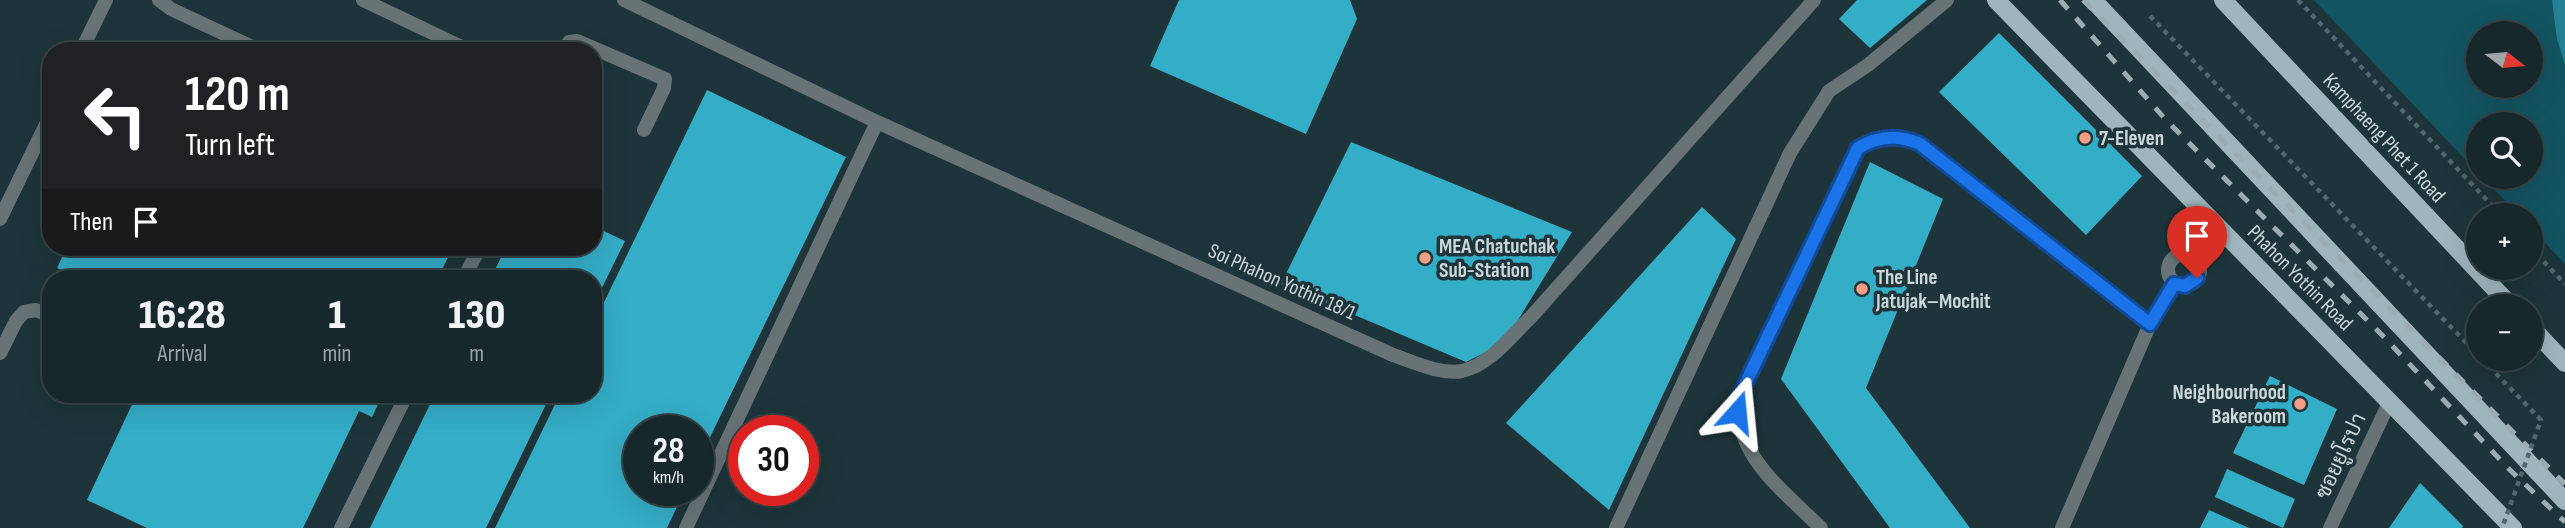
<!DOCTYPE html>
<html lang="en">
<head>
<meta charset="utf-8">
<style>
  body { margin:0; font-family:"Sofia Sans Condensed",Sarabun,sans-serif; background:#233438; color:#f1f3f6; height:100vh; display:flex; flex-direction:column; font-size:26px; white-space:nowrap }
  * { box-sizing:border-box; margin:0 }
  p { font-size:23px; color:#9ea6a9 }
  .icon { flex:none; width:38px; height:38px; fill:none; stroke:currentColor; stroke-width:2; stroke-linecap:round; stroke-linejoin:round }
  .map { position:relative; flex:1; overflow:hidden }
  .side { position:absolute; left:42px; top:270px; width:560px; height:133px; display:flex; flex-direction:column; background:#16282c; border-radius:28px; box-shadow:0 7px 28px #0002,0 0 0 2px #354448 }
  .side>* { flex:none }
  .top-card { position:absolute; left:42px; top:42px; width:560px; height:214px; border-radius:28px; box-shadow:0 7px 28px #0002,0 0 0 2px #354448; background:#202124; color:#fff; overflow:hidden }
  .needle { width:46px; rotate:106deg }
  .fabs { position:absolute; left:2466px; top:21px; display:grid; gap:14px }
  .fabs a { display:grid; place-items:center; width:77px; height:77px; border-radius:50%; background:#16282c; box-shadow:0 7px 28px #0002,0 0 0 2px #354448; font-size:35px }
  .speed { position:absolute; left:623px; top:415px; display:flex; gap:14px; font-size:35px; font-weight:700; text-align:center }
  .speed>* { display:grid; place-content:center; width:91px; height:91px; border-radius:50%; background:#16282c; box-shadow:0 7px 28px #0002,0 0 0 2px #354448; line-height:1 }
  .speed small { font-size:18px; font-weight:400 }
  .speed .limit { border:10px solid #d22; background:#fff; color:#111 }
  .pin { position:absolute; display:grid; place-items:center; width:60px; height:60px; color:#fff; margin:-72px -30px; border-radius:50% 50% 50% 0; rotate:-45deg; box-shadow:0 0 7px #0007 }
  .pin .icon { rotate:45deg }
  .me { position:absolute; width:77px; margin:-38px; rotate:18deg; stroke-linejoin:round; filter:drop-shadow(0 0 5px #0008) }
  .turn { display:flex; align-items:center; gap:24px; height:147px; padding:0 28px; font-size:32px }
  .turn .icon { width:91px; height:91px; stroke-width:2.5 }
  .turn b { display:block; font-size:49px; line-height:60px }
  .then { display:flex; align-items:center; height:66px; padding:0 28px; background:#0003; gap:14px; font-size:26px }
  .eta { display:flex; justify-content:space-evenly; align-items:center; height:119px; text-align:center }
  .eta b { font-size:42px; font-weight:800; line-height:49px }
  .map>svg:first-child { display:block }
  .green { fill:#135461; fill-rule:evenodd }
  .water { fill:#237f92 }
  .building { fill:#34adc6 }
  .lines { fill:none; stroke-linecap:round; stroke-linejoin:round }
  .path { stroke:#52666b; stroke-width:4.5; stroke-dasharray:5 5; stroke-linecap:butt }
  .lane { stroke:#687376; stroke-width:14 }
  .street { stroke:#687376; stroke-width:14 }
  .primary { stroke:#9eb5bb; stroke-width:18 }
  .rail { stroke:#9cadb1; stroke-width:5; stroke-dasharray:12 12; stroke-linecap:butt }
  .path-bridge { stroke:#52666b; stroke-width:4.5; stroke-dasharray:5 5; stroke-linecap:butt }
  .route-casing { stroke:#114b97; stroke-width:18 }
  .route { stroke:#1a73e8; stroke-width:12 }
  .poi-dot { fill:#f49e88; stroke:#1d353a; stroke-width:2.5 }
  .labels { text-anchor:middle; dominant-baseline:central; stroke-width:7; stroke-linejoin:round; paint-order:stroke }
  .poi-label { font-size:21px; font-weight:bold; fill:#cad8db; stroke:#1d353a; text-anchor:start }
  .street-label { font-size:21px; fill:#cad8db; stroke:#1d353a }
</style>
</head>
<body>
<div class="map">
<svg width="2565" height="528" viewBox="0 0 2565 528">
  <rect width="100%" height="100%" fill="#1d353a"/>
  <!-- green -->
  <path class="green" d="M2314,0h251v264l-34,-36 -1,-13h-11l-37,-38h48v-53h-52v49zM2478,33h52v53h-52z"/>
  <!-- water -->
  <path class="water" d="M2552,0h13v65l-8,-26z"/>
  <!-- building -->
  <path class="building" d="M1179,0h171l7,19 -51,115 -156,-68z
    M1857,0h70l-57,48 -31,-29z
    M1999,33l143,143 -56,59 -147,-143z
    M162,44l15,7h-18z
    M707,90l139,67 -148,305v-32h-59v60h46l-18,38h-172l65,-134h33v-69z
    M1351,142l221,90 -68,111 -38,19 -185,-78z
    M1870,162l73,37 -77,189 104,140h-80l-109,-149z
    M1702,207l34,32 -127,271 -103,-87z
    M593,226l32,15 -32,65v-28h-102l15,-31h87z
    M67,247h386l-15,31h-359l-22,-10z
    M2270,376l67,33 -33,76 -71,-32z
    M137,394h246l-11,23 -13,-6 -56,117h-156l-60,-28z
    M435,394h116l-65,134h-116z
    M2227,469l68,30 -12,29 -68,-31z
    M2420,483l43,43 -1,2h-73z
    M2209,510l40,18h-49z"/>
  <g class="lines">
    <!-- path -->
    <path class="path" d="M2298,0l203,215
      M2150,16l328,339
      M2530,247l35,37"/>
    <!-- lane -->
    <path class="lane" d="M159,0l12,9 90,42
      M363,0l107,51
      M562,51l7,-9 8,-1 88,38 -1,9 -20,42
      M464,278l16,-31
      M0,353l16,-32 8,-9 12,-2 15,6
      M341,528l66,-134
      M1616,528l174,-375 39,-62 39,-26 79,-65"/>
    <!-- street -->
    <path class="street" d="M624,0l253,122 516,233c21,7 47,20 69,16 28,-6 49,-35 69,-54l283,-317
      M81,51l25,-51
      M0,219l51,-105
      M2168 270a16 16 0 1 1 32 0a16 16 0 1 1-32 0Z
      M2195,258l25,-29
      M686,528l191,-406
      M1821,528c-36,-36 -92,-76 -81,-133l118,-247c20,-12 40,-14 62,-4l230,180
      M2062,528l88,-204 24,-40
      M2330,528l60,-127"/>
    <!-- primary -->
    <path class="primary" d="M1996,0l517,528
      M2093,0l472,501
      M2223,0l288,306
      M2530,326l35,37"/>
    <!-- rail -->
    <path class="rail" d="M2060,0l106,120 216,215 127,134 56,53
      M2083,0l482,484"/>
    <!-- path-bridge -->
    <path class="path-bridge" d="M2482,359l59,61 -39,108"/>
  </g>
  <g class="lines">
    <!-- route casing -->
    <g class="route-casing">
      <path id="route" d="M1737,412l3,-17 118,-247c20,-12 40,-14 62,-4l230,180 24,-40 11,2 12,-8"/>
    </g>
    <!-- route -->
    <use href="#route" class="route"/>
  </g>
  <!-- markers -->
  <g class="poi-dot">
    <circle cx="2085" cy="138" r="7"/>
    <circle cx="1425" cy="258" r="7"/>
    <circle cx="1862" cy="289" r="7"/>
    <circle cx="2300" cy="404" r="7"/>
  </g>
  <g class="labels">
    <!-- poi labels -->
    <g class="poi-label">
      <text x="2099" y="138">7-Eleven</text>
      <text x="1439" y="246">MEA Chatuchak<tspan x="1439" dy="24">Sub-Station</tspan></text>
      <text x="1876" y="277">The Line<tspan x="1876" dy="24">Jatujak–Mochit</tspan></text>
      <text x="2286" y="392" text-anchor="end">Neighbourhood<tspan x="2286" dy="24">Bakeroom</tspan></text>
    </g>
    <!-- street labels -->
    <g class="street-label">
      <text transform="translate(2384 138) rotate(47)">Kamphaeng Phet 1 Road</text>
      <text transform="translate(2300 278) rotate(45)">Phahon Yothin Road</text>
      <text transform="translate(1282 282) rotate(24)">Soi Phahon Yothin 18/1</text>
      <text transform="translate(2341 456) rotate(-65)">ซอยยูโรปา</text>
    </g>
  </g>
</svg>
<div class="fabs">
<a><svg class="needle" viewBox="-14 -14 28 28"><path d="M0-13l5 13h-10z" fill="#e53935"/><path d="M0 13l5-13h-10z" fill="#9ea6a9"/></svg></a>
<a><svg class="icon" aria-label="search" viewBox="0 0 24 24"><circle cx="10" cy="10" r="6"/><path d="M15 15l6 6"/></svg></a>
<a>+</a>
<a>−</a>
</div>
<div class="speed"><div>28<small>km/h</small></div><div class="limit">30</div></div>
<div class="pin" style="left:2197px;top:278px;background:#d93025"><svg class="icon" aria-label="arrive" viewBox="0 0 24 24"><path d="M6 21V4h12l-3 4 3 4H6"/></svg></div>
<svg class="me" style="left:1737px;top:412px" viewBox="-20 -20 40 40"><path d="M0-17L14 15 0 8-14 15z" fill="#1a73e8" stroke="#fff" stroke-width="4"/></svg>
<div class="top-card">
<div class="turn"><svg class="icon" aria-label="left" viewBox="0 0 24 24"><path d="M17 20v-9H6M10 6l-5 5 5 5"/></svg><div><b>120 m</b>Turn left</div></div>
<div class="then">Then<svg class="icon" aria-label="arrive" viewBox="0 0 24 24"><path d="M6 21V4h12l-3 4 3 4H6"/></svg></div>
</div>
<section class="side">
<div class="eta">
<div><b>16:28</b><p>Arrival</p></div>
<div><b>1</b><p>min</p></div>
<div><b>130</b><p>m</p></div>
</div>
</section>
</div>
</body>
</html>
